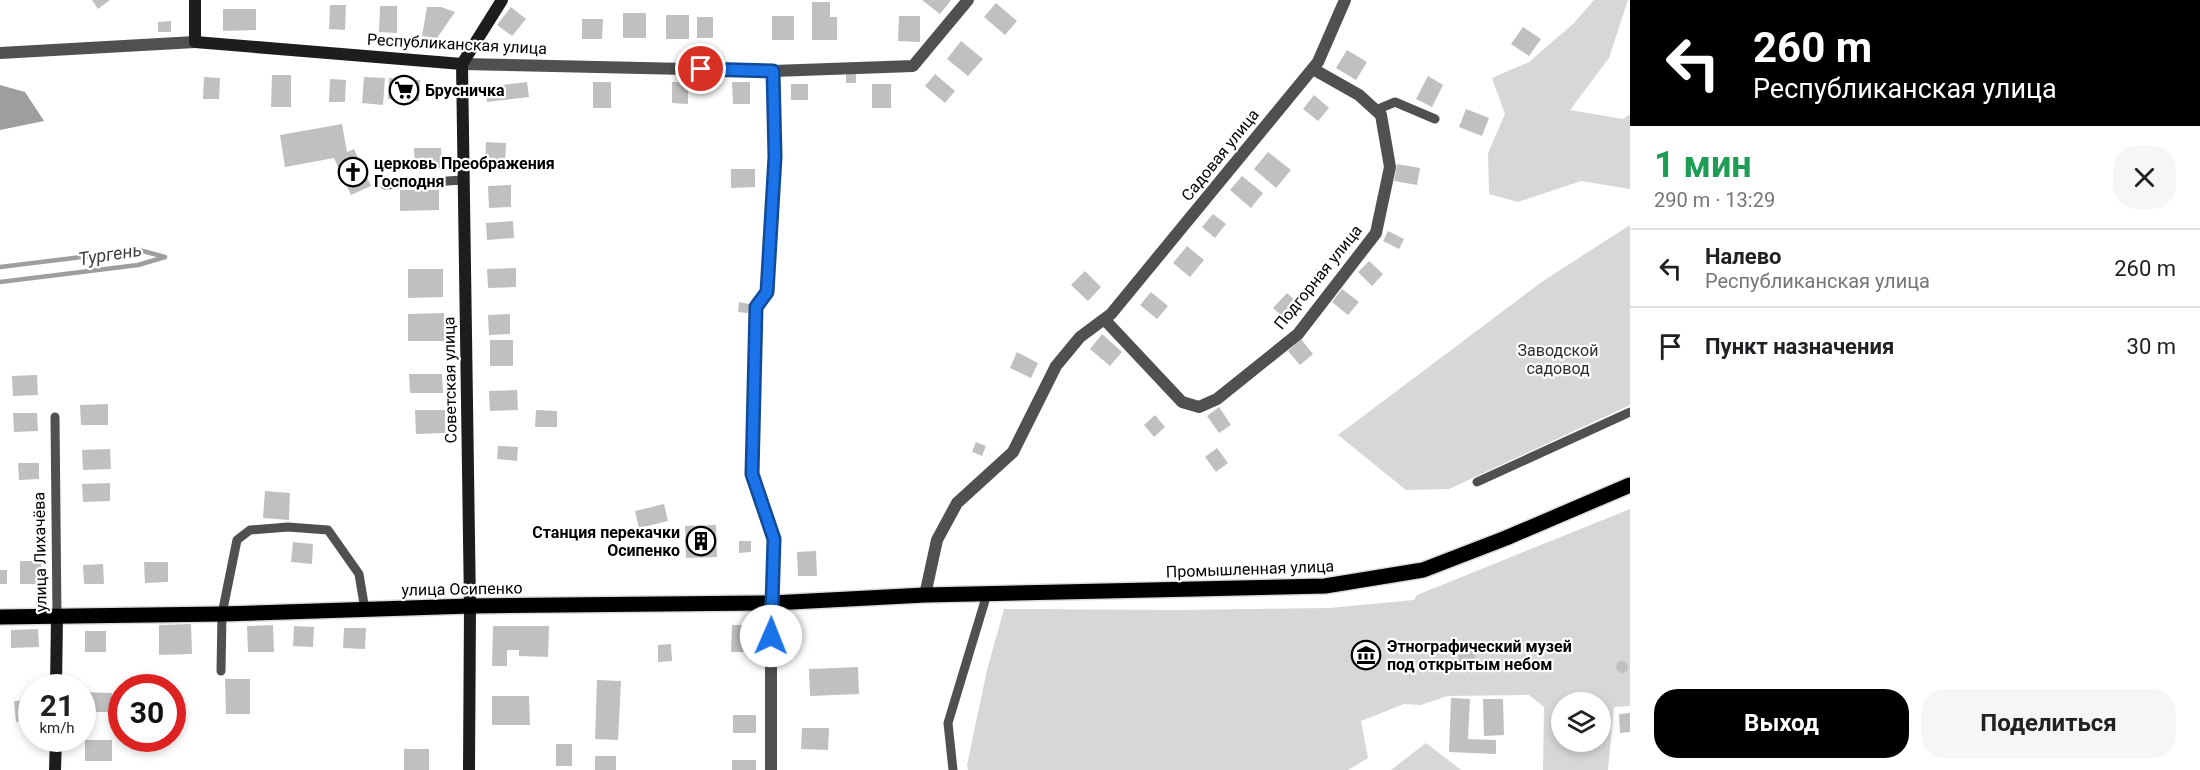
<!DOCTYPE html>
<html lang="ru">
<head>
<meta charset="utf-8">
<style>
  body { margin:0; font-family:Roboto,sans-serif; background:#f6f6f6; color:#202124; height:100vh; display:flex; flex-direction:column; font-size:22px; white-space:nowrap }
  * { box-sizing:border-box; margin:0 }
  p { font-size:20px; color:#757577 }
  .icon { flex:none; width:33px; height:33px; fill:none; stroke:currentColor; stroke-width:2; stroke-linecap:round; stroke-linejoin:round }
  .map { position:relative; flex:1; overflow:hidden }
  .panel { display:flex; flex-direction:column; background:#fff; width:570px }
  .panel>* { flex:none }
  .banner { background:#000; color:#fff; overflow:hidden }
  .fabs { position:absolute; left:1551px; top:692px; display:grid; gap:12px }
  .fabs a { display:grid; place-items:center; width:60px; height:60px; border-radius:50%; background:#fff; box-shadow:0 3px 9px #0003; font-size:30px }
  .speed { position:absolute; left:18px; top:674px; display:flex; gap:12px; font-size:30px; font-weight:700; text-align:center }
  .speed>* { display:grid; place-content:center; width:78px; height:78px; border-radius:50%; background:#fff; box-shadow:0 3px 9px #0003; line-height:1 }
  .speed small { font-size:15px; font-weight:400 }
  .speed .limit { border:9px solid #d22; background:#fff; color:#111 }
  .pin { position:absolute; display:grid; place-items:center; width:51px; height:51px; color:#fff; margin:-26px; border:3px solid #fff; border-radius:50%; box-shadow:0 2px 6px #0007 }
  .me { position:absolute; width:66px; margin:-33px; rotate:1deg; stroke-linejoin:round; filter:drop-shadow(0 0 4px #0008) }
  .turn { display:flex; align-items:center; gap:21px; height:126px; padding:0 24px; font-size:27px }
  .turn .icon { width:78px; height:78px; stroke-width:2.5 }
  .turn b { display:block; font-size:42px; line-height:51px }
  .round { display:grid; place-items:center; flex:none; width:63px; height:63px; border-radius:24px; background:#f6f6f6 }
  .head { display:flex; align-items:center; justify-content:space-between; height:102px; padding:0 24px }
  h1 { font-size:36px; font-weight:700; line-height:45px; color:#1e9e55 }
  .action { display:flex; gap:12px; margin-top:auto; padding:12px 24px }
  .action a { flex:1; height:69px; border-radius:24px; background:#000; color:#fff; font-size:24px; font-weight:700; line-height:69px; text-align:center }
  .action a+a { background:#f6f6f6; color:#202124 }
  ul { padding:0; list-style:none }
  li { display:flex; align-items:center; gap:18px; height:78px; padding:0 24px; border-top:2px solid #e0e0e0 }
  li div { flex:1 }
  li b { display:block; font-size:22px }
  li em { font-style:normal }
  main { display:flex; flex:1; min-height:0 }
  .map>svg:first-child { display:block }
  .green { fill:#d7d7d7; fill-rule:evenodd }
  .water { fill:#9e9e9e }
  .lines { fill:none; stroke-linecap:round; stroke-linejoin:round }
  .stream { stroke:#9e9e9e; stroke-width:4.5 }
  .building { fill:#c0c0c0 }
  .primary-casing { stroke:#dbdbdb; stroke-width:18 }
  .lane { stroke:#505050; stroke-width:9 }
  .street { stroke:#505050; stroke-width:12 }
  .secondary { stroke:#1d1d1d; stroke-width:12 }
  .primary { stroke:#000; stroke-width:15 }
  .route-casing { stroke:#114b97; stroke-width:15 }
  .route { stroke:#1a73e8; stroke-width:10 }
  .labels { text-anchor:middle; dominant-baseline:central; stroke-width:4.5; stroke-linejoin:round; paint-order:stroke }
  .street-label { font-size:16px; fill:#000; stroke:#fff }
  .poi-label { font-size:16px; font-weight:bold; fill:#000; stroke:#fff; text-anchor:start }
  .park-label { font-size:16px; fill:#2e2e2e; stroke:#fff }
  .water-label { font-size:18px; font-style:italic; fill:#3f3f3f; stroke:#fff }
</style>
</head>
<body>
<main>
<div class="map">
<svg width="1630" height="770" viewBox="0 0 1630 770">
  <rect width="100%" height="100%" fill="#fff"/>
  <!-- green -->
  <path class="green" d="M1594,0h34l-19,58 -39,52 53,9 7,-5v75l-49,-8 -63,21 -29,-8 -1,-41 17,-39 -13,-36 37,-16 45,-39z
    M1630,225v180l-181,84 -43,1 -68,-55 205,-154z
    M1630,509v197l-16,1 -6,63h-65l1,-63 -15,-12 -82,1 -26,9 -17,-1 -43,17 7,37 -20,12h-380l-1,-5 20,-95 17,-61 174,1 151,-2 85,-8 3,-5zM1562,702h38v39h-38z
    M1426,743l35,27h-70z"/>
  <!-- water -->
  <path class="water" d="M0,85l25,7 19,29 -44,9z"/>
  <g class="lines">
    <!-- stream -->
    <path class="stream" d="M0,267l139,-17 26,7
      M0,282l138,-17 27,-8"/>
  </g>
  <!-- building -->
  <path class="building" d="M92,0h18l-12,9z
    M922,0h29l-11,14z
    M812,2h18v15h7v23h-25z
    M996,3l21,18 -12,14 -21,-18z
    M330,5h16l-1,25 -16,-1z
    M380,6h17v27l-18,-1z
    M427,7h14l14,5 -18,26 -15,-2z
    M511,7l15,12 -14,17 -15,-11z
    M223,9h33v21l-33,1z
    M623,13h23v25h-23z
    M666,15h23v24h-23z
    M772,16h22v24h-22z
    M899,16h21v26l-22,-1z
    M697,17h16v21h-16z
    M582,19h21l-1,20h-20z
    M171,21v11h-13v-10z
    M1523,27l18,12 -12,17 -18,-12z
    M961,41l22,18 -15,17 -21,-17z
    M1347,50l20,12 -11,18 -20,-12z
    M846,74h10v9h-10z
    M935,74l20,17 -10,12 -20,-17z
    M272,75h19v32h-20z
    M1428,76l15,9 -11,22 -16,-8z
    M204,77l16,1 -1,21h-16z
    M364,77l21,1 -2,27 -21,-2z
    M389,78l31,2 -1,21 -31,-2z
    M330,79l16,1 -1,22h-16z
    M527,82l2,15 -42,5 -1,-15z
    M593,82h18v26h-18z
    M672,82h16v22l-16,-1z
    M732,82h18v22h-17z
    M791,84h17v16h-17z
    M872,84h19v24h-19z
    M1314,95l15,13 -11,13 -15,-12z
    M1466,109l23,9 -7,18 -23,-9z
    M342,124l5,28 7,-3 17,37 -20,9 -17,-37 -49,9 -5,-32z
    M486,142l20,1 -1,21h-20z
    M414,148h27l1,20 -27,1z
    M1268,152l23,18 -15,18 -22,-19z
    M1397,164l23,4 -3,17 -23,-4z
    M731,169h24v18l-24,1z
    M1242,176l21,17 -12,15 -21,-18z
    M511,185v22l-22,1 -1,-22z
    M400,190h39v20l-39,1z
    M1213,214l13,10 -11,14 -13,-11z
    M513,221l1,17 -27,2 -1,-17z
    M1388,231l16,8 -5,10 -16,-8z
    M1187,246l17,14 -14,17 -17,-14z
    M1369,261l14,13 -11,12 -14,-14z
    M516,268v19l-28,1 -1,-19z
    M408,269h35v28l-35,1z
    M1085,271l16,16 -13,14 -17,-16z
    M1342,289l17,13 -11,13 -16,-13z
    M1151,292l17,14 -11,13 -17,-14z
    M1287,293l16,15 -13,15 -17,-15z
    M739,302l10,2 -1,9 -10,-1z
    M444,313v28h-36v-27z
    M510,314v20l-21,1 -1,-20z
    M1102,334l20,18 -12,14 -20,-17z
    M1301,339l12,15 -13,11 -12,-14z
    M490,340h23v26h-23z
    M1017,352l21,11 -7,15 -21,-10z
    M409,374h33l1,19h-33z
    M37,375l1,20 -25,1 -1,-20z
    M517,390l1,20 -28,1 -1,-20z
    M108,404v21h-27l-1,-20z
    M1219,407l12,18 -12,8 -12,-17z
    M415,410h30v23l-29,1z
    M536,410l21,1v16h-22z
    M13,413h24l1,18 -24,1z
    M1155,415l10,12 -11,10 -10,-12z
    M976,442l10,4 -4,10 -10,-4z
    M498,446l20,1 -1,14 -20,-2z
    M1217,448l11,15 -12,9 -11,-15z
    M110,449l1,20 -28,1 -1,-20z
    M18,463h21v16l-20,1z
    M110,483v18l-27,1 -1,-18z
    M265,491l25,2 -1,27 -26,-2z
    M664,504l4,17 -29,7 -4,-17z
    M716,525l1,32 -31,1 -1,-32z
    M739,541h12v11l-12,1z
    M293,542l20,2 -1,20 -21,-2z
    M816,551l1,25h-19l-1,-24z
    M20,561h21v23h-21z
    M144,562h24v20l-23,1z
    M103,564l1,20h-20l-1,-19z
    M0,570h7v14h-7z
    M191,624l1,30 -33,1v-30z
    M273,625l1,27h-26l-1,-26z
    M732,625h25l-1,27h-25z
    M294,626l20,1 -1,20 -20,-1z
    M493,626h56l-1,31 -29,-1v-6h-12v16h-15z
    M344,628h22l-1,21 -22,-1z
    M38,629l1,18 -28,1v-18z
    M85,631h21v21h-21z
    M671,644l1,17 -14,1v-17z
    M1459,646l17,1 -2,24 -16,-2z
    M1616 667a6 6 0 1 1 12 0a6 6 0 1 1-12 0Z
    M858,667l1,27 -49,2 -1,-27z
    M225,679h25v35h-24z
    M597,680l24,1 -3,59 -23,-1z
    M85,692l27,1v19h-27z
    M492,696h37l1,29h-38z
    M1451,698l19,1 -2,40 28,1v14l-47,-2z
    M1483,699h20l1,36 -20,1z
    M32,700v20l-16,2 -2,-21z
    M1630,713v19l-10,1 -1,-19z
    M733,715h23v18h-23z
    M802,728h27l-1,22 -27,-1z
    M85,740h27v21h-27z
    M556,744h16v22h-16z
    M404,749h25v21h-25z
    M595,756h21v14h-21z
    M732,760h24v10h-24z"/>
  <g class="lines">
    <!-- primary casing -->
    <g class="primary-casing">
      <path id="primary" d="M0,617l222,-3 248,-8 302,-3 153,-8 400,-9 98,-16 83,-32 124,-53"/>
    </g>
    <!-- lane -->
    <path class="lane" d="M1376,110l19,-8 40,17
      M385,185l78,-5
      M55,417l2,199
      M1477,482l153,-70
      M221,671l1,-57 15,-74 13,-10 38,-3 40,3 31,44 6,36
      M953,770l-5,-47 39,-129"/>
    <!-- street -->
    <path class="street" d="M0,53l195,-11
      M462,64l311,7 140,-5 55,-66
      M1104,319l78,83 17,5 18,-8 81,-65 78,-101 14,-66 -9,-52 -22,-20 -46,-26
      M925,595l12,-55 20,-37 56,-51 43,-86 24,-29 31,-23 207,-252 27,-62
      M771,770v-156l3,-75 -22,-65 4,-167 11,-15 8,-135 -2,-86"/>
    <!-- secondary -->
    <path class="secondary" d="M195,0v42l267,22
      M56,687l1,-71
      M55,770l1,-32
      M469,770l1,-164 -8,-542 40,-64"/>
    <!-- primary -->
    <use href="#primary" class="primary"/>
  </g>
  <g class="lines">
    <!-- route casing -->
    <g class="route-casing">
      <path id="route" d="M701,69l72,2 2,86 -8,135 -11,15 -4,167 22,65 -3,97"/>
    </g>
    <!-- route -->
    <use href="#route" class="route"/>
  </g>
  <!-- icons -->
  <defs>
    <g id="supermarket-ring" transform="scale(1.5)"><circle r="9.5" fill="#fff" stroke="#000" stroke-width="1.5"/><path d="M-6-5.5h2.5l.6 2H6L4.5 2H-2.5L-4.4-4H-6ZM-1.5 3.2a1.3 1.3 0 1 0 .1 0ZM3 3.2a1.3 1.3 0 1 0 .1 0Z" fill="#000"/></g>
    <g id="church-ring" transform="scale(1.5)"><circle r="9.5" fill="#fff" stroke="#000" stroke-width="1.5"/><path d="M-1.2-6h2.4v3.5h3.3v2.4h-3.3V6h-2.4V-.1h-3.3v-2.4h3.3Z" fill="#000"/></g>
    <g id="building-ring" transform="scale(1.5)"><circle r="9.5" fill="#fff" stroke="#000" stroke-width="1.5"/><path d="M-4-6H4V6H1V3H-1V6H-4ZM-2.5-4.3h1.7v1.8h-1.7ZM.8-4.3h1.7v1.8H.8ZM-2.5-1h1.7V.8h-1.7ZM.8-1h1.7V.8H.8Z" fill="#000"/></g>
    <g id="museum-ring" transform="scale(1.5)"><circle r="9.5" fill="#fff" stroke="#000" stroke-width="1.5"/><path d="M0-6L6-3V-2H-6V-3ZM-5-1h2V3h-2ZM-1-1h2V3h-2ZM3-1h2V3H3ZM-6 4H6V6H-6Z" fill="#000"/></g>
  </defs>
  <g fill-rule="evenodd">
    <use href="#supermarket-ring" x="404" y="90"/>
    <use href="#church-ring" x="353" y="172"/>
    <use href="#building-ring" x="701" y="541"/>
    <use href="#museum-ring" x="1366" y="655"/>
  </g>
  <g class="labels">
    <!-- street labels -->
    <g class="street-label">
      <text transform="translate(457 44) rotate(3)">Республиканская улица</text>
      <text transform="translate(1220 155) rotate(-51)">Садовая улица</text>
      <text transform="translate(1318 277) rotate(-51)">Подгорная улица</text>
      <text transform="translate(450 380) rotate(-91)">Советская улица</text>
      <text transform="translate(40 552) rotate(-91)">улица Лихачёва</text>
      <text transform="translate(1250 569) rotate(-2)">Промышленная улица</text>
      <text transform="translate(462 589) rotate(-1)">улица Осипенко</text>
    </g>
    <!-- poi labels -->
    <g class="poi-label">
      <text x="425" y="90">Брусничка</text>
      <text x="374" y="163">церковь Преображения<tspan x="374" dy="18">Господня</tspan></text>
      <text x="680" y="532" text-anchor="end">Станция перекачки<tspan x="680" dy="18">Осипенко</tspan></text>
      <text x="1387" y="646">Этнографический музей<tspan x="1387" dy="18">под открытым небом</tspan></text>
    </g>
    <!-- park labels -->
    <g class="park-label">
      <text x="1558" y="350">Заводской<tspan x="1558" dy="18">садовод</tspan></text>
    </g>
    <!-- water labels -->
    <g class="water-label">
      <text transform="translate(110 254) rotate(-9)">Тургень</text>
    </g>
  </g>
</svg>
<div class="fabs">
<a><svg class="icon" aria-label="layers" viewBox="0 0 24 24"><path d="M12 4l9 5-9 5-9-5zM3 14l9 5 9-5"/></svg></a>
</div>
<div class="speed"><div>21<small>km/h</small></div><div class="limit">30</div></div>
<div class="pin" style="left:701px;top:69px;background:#d93025"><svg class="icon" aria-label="arrive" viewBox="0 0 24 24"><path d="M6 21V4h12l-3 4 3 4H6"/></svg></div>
<svg class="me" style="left:771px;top:636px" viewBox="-20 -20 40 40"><circle r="19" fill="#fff"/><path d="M0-13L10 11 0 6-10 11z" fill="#1a73e8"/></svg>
</div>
<section class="panel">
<div class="banner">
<div class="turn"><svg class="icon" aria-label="left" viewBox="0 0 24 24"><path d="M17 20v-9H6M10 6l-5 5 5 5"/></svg><div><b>260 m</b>Республиканская улица</div></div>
</div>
<div class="head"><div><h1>1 мин</h1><p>290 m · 13:29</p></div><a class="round"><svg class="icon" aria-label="close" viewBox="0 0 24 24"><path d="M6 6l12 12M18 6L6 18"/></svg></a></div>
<ul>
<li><svg class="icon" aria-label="left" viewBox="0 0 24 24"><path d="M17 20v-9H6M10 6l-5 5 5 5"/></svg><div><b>Налево</b><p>Республиканская улица</p></div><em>260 m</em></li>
<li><svg class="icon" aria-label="arrive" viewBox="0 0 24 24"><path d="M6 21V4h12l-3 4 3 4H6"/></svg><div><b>Пункт назначения</b></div><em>30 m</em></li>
</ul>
<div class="action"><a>Выход</a><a>Поделиться</a></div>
</section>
</main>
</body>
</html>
